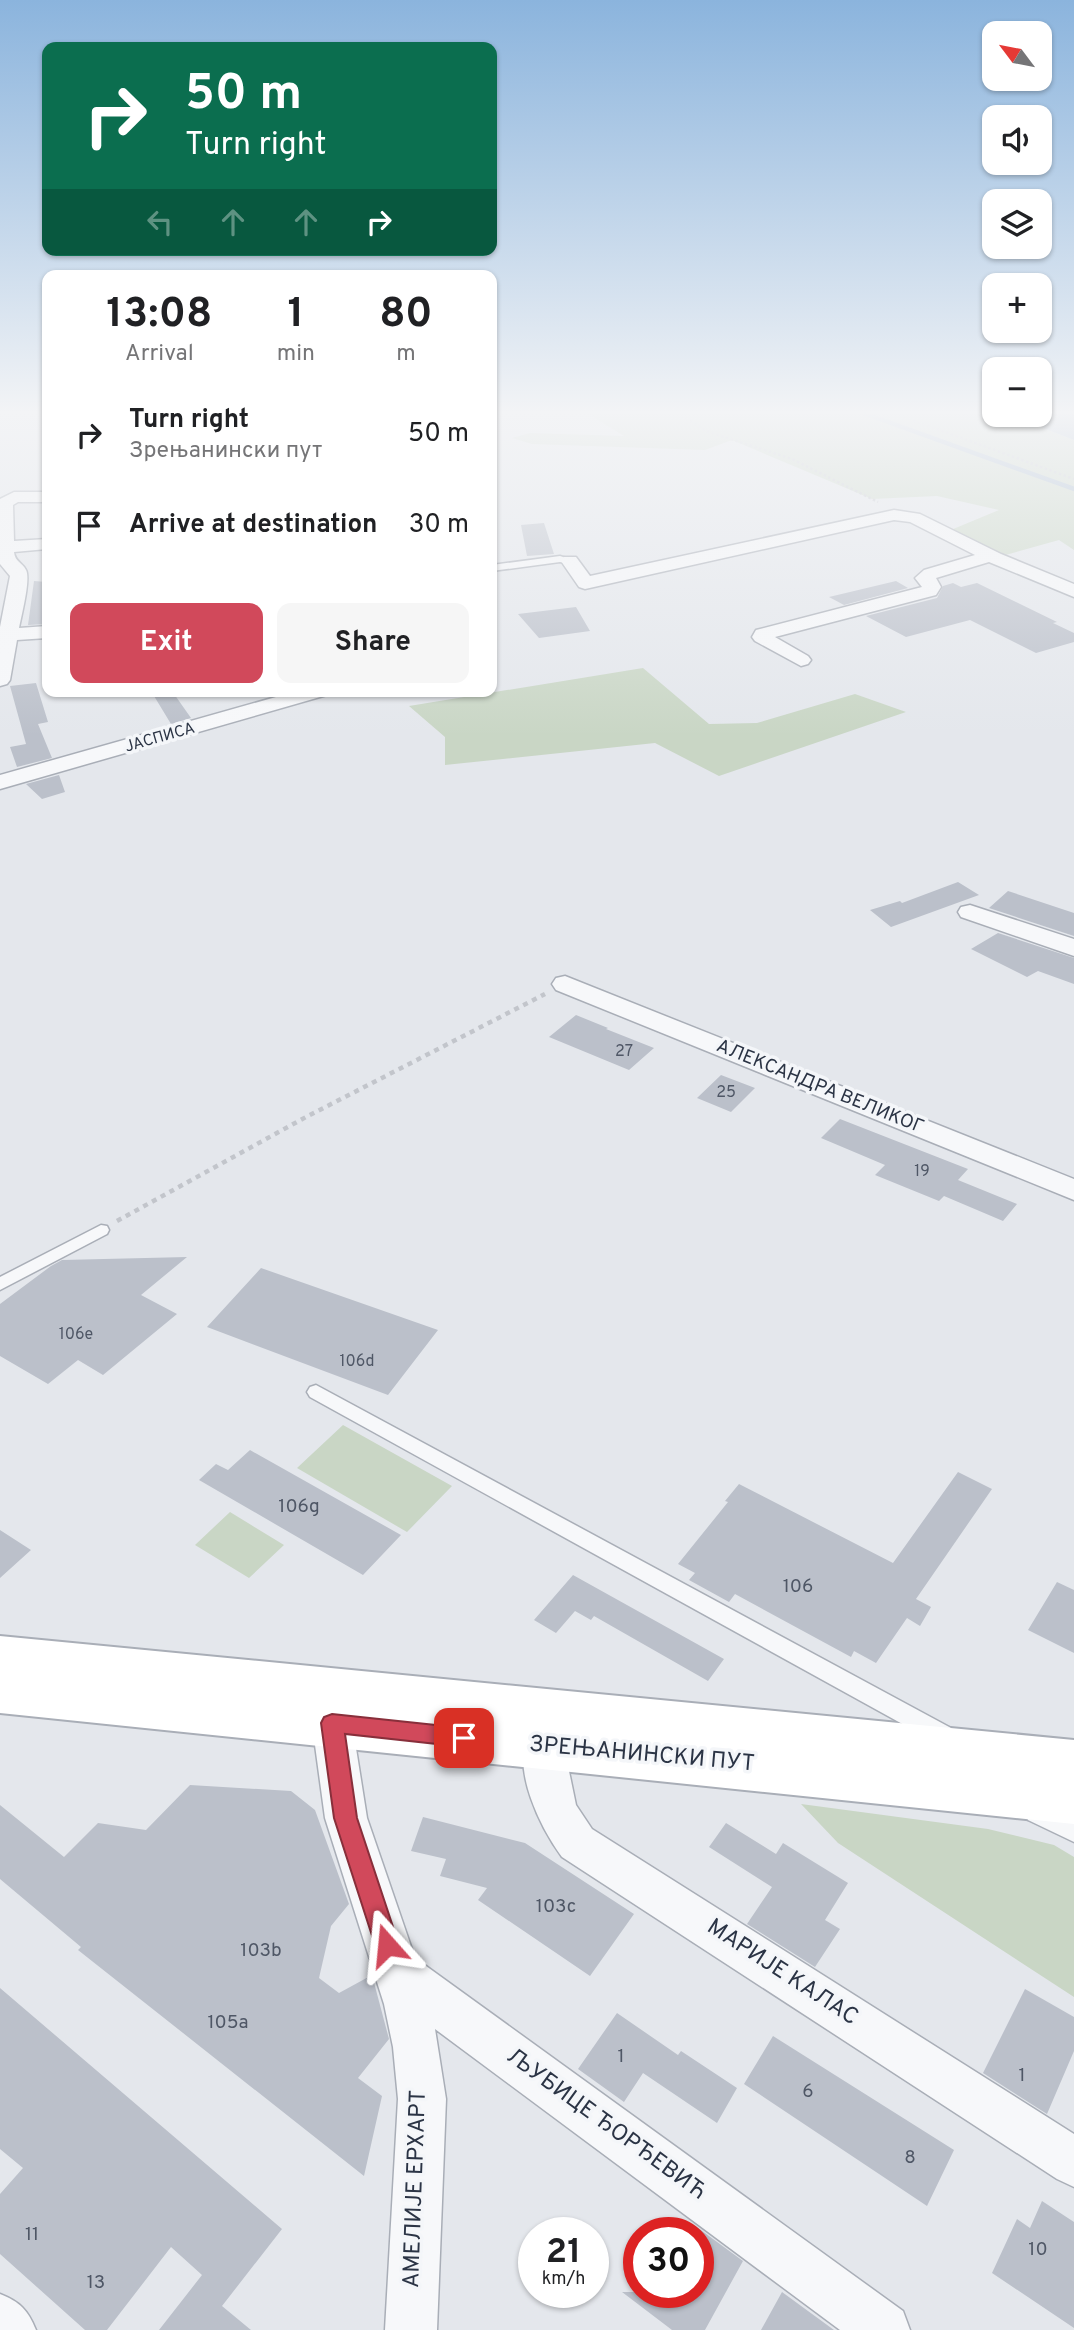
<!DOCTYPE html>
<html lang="en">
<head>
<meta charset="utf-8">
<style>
  body { margin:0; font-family:Overpass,sans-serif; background:#f6f6f6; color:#202124; height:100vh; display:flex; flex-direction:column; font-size:26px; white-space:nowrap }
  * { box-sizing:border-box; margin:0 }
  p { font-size:23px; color:#757577 }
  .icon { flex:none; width:38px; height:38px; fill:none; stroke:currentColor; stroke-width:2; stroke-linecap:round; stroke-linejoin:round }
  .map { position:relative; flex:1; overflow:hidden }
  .panel { position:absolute; left:42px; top:270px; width:455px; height:427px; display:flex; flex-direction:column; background:#fff; border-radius:14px; box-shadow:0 2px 5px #0004 }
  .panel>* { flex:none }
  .banner { position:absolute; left:42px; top:42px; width:455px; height:214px; border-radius:14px; box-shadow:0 2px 5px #0004; background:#0b6e4f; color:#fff; overflow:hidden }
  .needle { width:46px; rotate:302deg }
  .controls { position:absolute; left:982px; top:21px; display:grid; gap:14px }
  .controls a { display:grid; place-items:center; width:70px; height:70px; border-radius:14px; background:#fff; box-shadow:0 2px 5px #0004; font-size:35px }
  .speed { position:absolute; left:518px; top:2217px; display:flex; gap:14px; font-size:35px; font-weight:700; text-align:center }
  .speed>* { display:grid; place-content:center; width:91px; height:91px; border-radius:50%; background:#fff; box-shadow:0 2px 5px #0004; line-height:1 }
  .speed small { font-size:18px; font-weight:400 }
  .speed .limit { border:10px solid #d22; background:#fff; color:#111 }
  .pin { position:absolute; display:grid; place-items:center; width:60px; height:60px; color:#fff; margin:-30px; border-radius:14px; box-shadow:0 4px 10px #0006 }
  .me { position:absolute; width:77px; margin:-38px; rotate:342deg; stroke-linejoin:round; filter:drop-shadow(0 0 5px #0008) }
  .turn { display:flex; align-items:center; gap:24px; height:147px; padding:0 28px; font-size:32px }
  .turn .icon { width:91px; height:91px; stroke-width:2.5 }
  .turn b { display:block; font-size:49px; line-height:60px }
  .lanes { display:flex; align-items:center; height:66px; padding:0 28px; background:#0003; justify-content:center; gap:35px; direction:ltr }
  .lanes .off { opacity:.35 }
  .eta { display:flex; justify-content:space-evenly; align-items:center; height:119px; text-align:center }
  .eta b { font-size:42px; font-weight:700; line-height:49px }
  .action { display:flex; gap:14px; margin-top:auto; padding:14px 28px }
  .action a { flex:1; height:80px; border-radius:14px; background:#d1495b; color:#fff; font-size:28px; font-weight:700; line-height:80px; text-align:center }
  .action a+a { background:#f6f6f6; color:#202124 }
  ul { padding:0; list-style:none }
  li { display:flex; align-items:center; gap:21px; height:91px; padding:0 28px }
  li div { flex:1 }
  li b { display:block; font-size:26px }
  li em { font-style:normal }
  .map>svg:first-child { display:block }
  .green { fill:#c9d6c5 }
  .water { fill:#9fb4cc }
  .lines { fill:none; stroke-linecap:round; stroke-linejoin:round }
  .stream { stroke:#9fb4cc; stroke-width:4.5 }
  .building { fill:#bbc0ca }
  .lane-casing { stroke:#a9aeb7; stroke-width:3 }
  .street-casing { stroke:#a9aeb7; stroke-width:3 }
  .secondary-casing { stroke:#a9aeb7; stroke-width:4 }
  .path-far1 { stroke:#c2c5cb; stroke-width:2.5; stroke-dasharray:2.5 2.5; stroke-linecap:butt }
  .path { stroke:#c2c5cb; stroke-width:4.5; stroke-dasharray:5 5; stroke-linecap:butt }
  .lane { fill:#f7f8fa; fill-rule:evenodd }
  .street { fill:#f7f8fa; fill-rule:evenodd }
  .secondary { fill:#fff; fill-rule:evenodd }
  .route { fill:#d1495b; stroke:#882f3b; stroke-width:2 }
  .labels { text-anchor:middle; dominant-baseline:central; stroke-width:7; stroke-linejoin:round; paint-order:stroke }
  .far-street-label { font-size:16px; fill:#2b3445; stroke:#f4f6f9 }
  .number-label { font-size:16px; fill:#4f5766 }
  .street-label { font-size:19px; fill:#2b3445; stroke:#f4f6f9 }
  .near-number-label { font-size:19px; fill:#4f5766 }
  .near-street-label { font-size:23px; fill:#2b3445; stroke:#f4f6f9 }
</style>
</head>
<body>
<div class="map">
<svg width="1074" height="2330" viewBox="0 0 1074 2330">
  <rect width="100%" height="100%" fill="#e4e7ec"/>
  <!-- green -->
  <path class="green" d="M582,410h412v5h15l65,25v110l-15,-10 -64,18 -49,-26 53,-22 -62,-14 -65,3 -140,-59 -27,10 -173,-6 -20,-6 18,-5 94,3z
    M643,668l66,56 48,-1 98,-29 51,18 -187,64 -64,-33 -210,22v-28l-36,-31z
    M343,1425l109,61 -45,46 -110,-64z
    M230,1512l54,33 -35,33 -54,-33z
    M801,1804l187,25 66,16 20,12v140l-236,-154z"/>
  <!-- water -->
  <path class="water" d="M1040,410h34v30l-65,-25h31z"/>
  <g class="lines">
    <!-- stream -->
    <path class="stream" d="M855,410l219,79"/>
  </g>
  <!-- building -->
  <path class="building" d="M544,523l10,31 -27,2 -6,-31z
    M34,581l13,1v42l-19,1z
    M896,581l12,7 -64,17 -15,-8z
    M953,583l8,4 16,-4 80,39 -4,1 21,10v9l-38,11 -66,-33 -64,17 -40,-21 71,-18 6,-12z
    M576,607l14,24 -51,7 -21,-24z
    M36,683l12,39 -10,2 14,34 -35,9 -7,-20 16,-3 -16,-58z
    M151,691h21l19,27 -20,6z
    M59,775l6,17 -23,7 -16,-15z
    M958,882l21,13 -88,32 -21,-17 30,-9 2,2z
    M1008,891l66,22v23l-85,-28z
    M998,933l76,25v26l-36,-13 -11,6 -56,-28z
    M576,1015l32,13 -2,1 48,19 -25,22 -80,-33z
    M721,1075l34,13 -24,24 -34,-14z
    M840,1119l128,50 -10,11 59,24 -14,17 -59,-25 -5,5 -64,-26 10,-10 -64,-27z
    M187,1257l-46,38 36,19 -74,61 -25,-15 -30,24 -48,-28v-52l51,-38 11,-6z
    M261,1268l177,62 -50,65 -181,-68z
    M250,1450l151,85 -38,40 -164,-95 17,-16 12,6z
    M958,1472l34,17 -76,110 15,8 -11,19 -13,-8 -31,45 -22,-12 -3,6 -116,-63 -6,8 -40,-22 6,-7 -17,-9 50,-62 -3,-1 14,-17 154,79z
    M0,1530l31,20 -31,28z
    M573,1575l151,84 -16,22 -114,-65 -3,4 -16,-9 -19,22 -22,-13z
    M1057,1582l17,8v63l-46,-23z
    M190,1785l101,6 24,19 34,94 -18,22 -12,52 20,15 33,-18 17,64 -31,39 24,18 -18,80 -286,-226 3,-3 -81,-68v-74l64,52 34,-34 48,7z
    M423,1817l102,26 109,71 -44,62 -112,-76 9,-12 -47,-12 6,-17 -35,-8z
    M726,1823l50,31 7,-11 65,40 -23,37 15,9 -25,38 -68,-43 25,-37 -63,-40z
    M0,1988l282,241 -60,77 29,24h-92l43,-55 -31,-28 -64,83h-22l-85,-76v-60l23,-26 -23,-19z
    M1025,1989l49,28v34l-27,63 -64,-41z
    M617,2013l61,42 3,-4 56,37 -20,35 -74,-50 -19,29 -46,-33z
    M773,2036l181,114 -27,56 -183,-122z
    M1042,2201l32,21v106l-82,-55 25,-54 13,9z
    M698,2228l45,33 -38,69h-33l-50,-38h76z
    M782,2292l52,38h-73z"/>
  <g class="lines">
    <!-- lane casing -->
    <g class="lane-casing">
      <path id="lane" d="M560,556l15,5 -5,3 -10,-2 -68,9v-6z
        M101,1225l6,1 2,4 -2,4 -107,56v-13z
        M316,1385l635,343 3,7 -3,7 -8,2 -8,-2 -625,-345 -3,-5 3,-5z
        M1036,1803l38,18v21l-46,-22 -3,-7 3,-7z"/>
    </g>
    <!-- street casing -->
    <g class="street-casing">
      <path id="street" d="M14,492h33v10h-29l-5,3 1,36 33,-2v10l-33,3c1,10 8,10 12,18 5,9 -5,47 -7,58l28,-2v12l-30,2 -7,40 -3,4 -7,2v-59l10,-51 -10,-12v-65z
        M894,510l26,4 81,40 73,30v13l-85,-35 -53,16 5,9 -5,8 -161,42 33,19 3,4 -3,4 -7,2 -46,-25 -3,-4 4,-7 166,-43 -7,-9 9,-8 51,-15 -65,-33 -16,-2 -309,69 -6,-2 -18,-26 3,-4h12l14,19z
        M297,691h33l-3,4 -327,94v-14z
        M970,905l104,34v17l-113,-39 -3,-5 3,-5z
        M565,976l509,203v21l-518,-210 -4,-6 4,-6z
        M332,1706l14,5 6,12 15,95 48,140 488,353 7,19h-70l-405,-301 11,70 -9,231h-52l13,-231 -5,-52 -9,-43 -59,-186 -13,-95 6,-12z
        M543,1729l15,5 6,13 12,58 16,24 482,305v53l-17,-8 -495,-322c-22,-30 -50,-87 -34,-123z
        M0,2294c20,8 28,16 36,36h-36z"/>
    </g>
    <!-- secondary casing -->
    <g class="secondary-casing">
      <path id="secondary" d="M0,1636l1074,104v84l-1074,-111z"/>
    </g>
    <!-- path-far1 -->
    <path class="path-far1" d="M673,410l33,21 86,28 86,43
      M885,410l189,69"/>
    <!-- path -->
    <path class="path" d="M117,1221l189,-104 239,-123"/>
    <!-- lane -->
    <use href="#lane" class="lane"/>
    <!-- street -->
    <use href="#street" class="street"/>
    <!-- secondary -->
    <use href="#secondary" class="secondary"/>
  </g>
  <!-- sky -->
  <linearGradient id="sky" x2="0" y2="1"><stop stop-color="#8bb4dd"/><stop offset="0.56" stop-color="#f3f4f6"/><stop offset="1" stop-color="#f3f4f6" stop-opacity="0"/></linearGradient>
  <rect width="1074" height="736" fill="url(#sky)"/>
  <!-- route -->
  <path class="route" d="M332,1714l132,14 8,3 3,7 -3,7 -8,2 -119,-13 12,84 42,127 -4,8 -8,4 -9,-4 -3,-8 -41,-127 -13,-95 3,-6z"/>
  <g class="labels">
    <!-- far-street labels -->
    <g class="far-street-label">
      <text transform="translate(160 738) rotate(-16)">ЈАСПИСА</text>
    </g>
    <!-- number labels -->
    <g class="number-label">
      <text x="624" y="1052">27</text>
      <text x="726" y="1093">25</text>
      <text x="922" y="1172">19</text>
      <text x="76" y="1335">106e</text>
      <text x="357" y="1362">106d</text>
    </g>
    <!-- street labels -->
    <g class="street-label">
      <text transform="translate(820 1087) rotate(22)">АЛЕКСАНДРА ВЕЛИКОГ</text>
    </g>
    <!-- near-number labels -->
    <g class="near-number-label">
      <text x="299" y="1507">106g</text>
      <text x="798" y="1587">106</text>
      <text x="556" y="1907">103c</text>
      <text x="261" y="1951">103b</text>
      <text x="228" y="2023">105a</text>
      <text x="621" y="2057">1</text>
      <text x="1022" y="2076">1</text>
      <text x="808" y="2092">6</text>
      <text x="910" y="2158">8</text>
      <text x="32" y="2235">11</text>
      <text x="1038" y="2250">10</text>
      <text x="96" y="2283">13</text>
    </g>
    <!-- near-street labels -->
    <g class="near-street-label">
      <text transform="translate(642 1755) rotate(5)">ЗРЕЊАНИНСКИ ПУТ</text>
      <text transform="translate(782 1973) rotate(33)">МАРИЈЕ КАЛАС</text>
      <text transform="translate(606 2125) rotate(36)">ЉУБИЦЕ ЂОРЂЕВИЋ</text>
      <text transform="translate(416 2189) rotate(-88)">АМЕЛИЈЕ ЕРХАРТ</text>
    </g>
  </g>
</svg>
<div class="controls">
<a><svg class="needle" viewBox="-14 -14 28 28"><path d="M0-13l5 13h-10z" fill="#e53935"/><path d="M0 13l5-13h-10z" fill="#757577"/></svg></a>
<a><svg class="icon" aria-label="sound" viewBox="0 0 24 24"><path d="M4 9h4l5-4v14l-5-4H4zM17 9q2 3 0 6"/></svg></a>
<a><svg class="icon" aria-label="layers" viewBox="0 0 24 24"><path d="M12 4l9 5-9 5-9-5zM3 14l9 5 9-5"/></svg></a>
<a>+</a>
<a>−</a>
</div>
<div class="speed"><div>21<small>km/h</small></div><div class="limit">30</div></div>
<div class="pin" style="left:464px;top:1738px;background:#d93025"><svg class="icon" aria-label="arrive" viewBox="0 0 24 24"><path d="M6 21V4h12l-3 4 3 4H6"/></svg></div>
<svg class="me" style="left:387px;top:1945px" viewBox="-20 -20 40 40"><path d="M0-17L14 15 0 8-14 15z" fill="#d1495b" stroke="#fff" stroke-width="4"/></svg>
<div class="banner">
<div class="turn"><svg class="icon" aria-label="right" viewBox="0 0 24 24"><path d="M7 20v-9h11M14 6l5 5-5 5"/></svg><div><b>50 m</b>Turn right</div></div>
<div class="lanes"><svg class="icon off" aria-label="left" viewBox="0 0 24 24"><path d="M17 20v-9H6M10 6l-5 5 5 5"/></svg><svg class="icon off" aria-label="ahead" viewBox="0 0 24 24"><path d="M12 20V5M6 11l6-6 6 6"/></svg><svg class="icon off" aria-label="ahead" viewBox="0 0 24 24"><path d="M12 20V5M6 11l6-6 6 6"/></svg><svg class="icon" aria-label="right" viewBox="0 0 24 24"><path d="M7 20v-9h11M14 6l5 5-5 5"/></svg></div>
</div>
<section class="panel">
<div class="eta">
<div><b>13:08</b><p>Arrival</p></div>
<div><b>1</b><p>min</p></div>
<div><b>80</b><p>m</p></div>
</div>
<ul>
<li><svg class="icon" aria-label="right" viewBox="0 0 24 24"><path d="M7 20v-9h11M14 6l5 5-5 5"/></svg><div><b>Turn right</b><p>Зрењанински пут</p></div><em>50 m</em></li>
<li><svg class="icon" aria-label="arrive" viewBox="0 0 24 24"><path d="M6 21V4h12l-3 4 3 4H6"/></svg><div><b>Arrive at destination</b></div><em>30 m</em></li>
</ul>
<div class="action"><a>Exit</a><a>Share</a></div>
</section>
</div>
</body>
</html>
